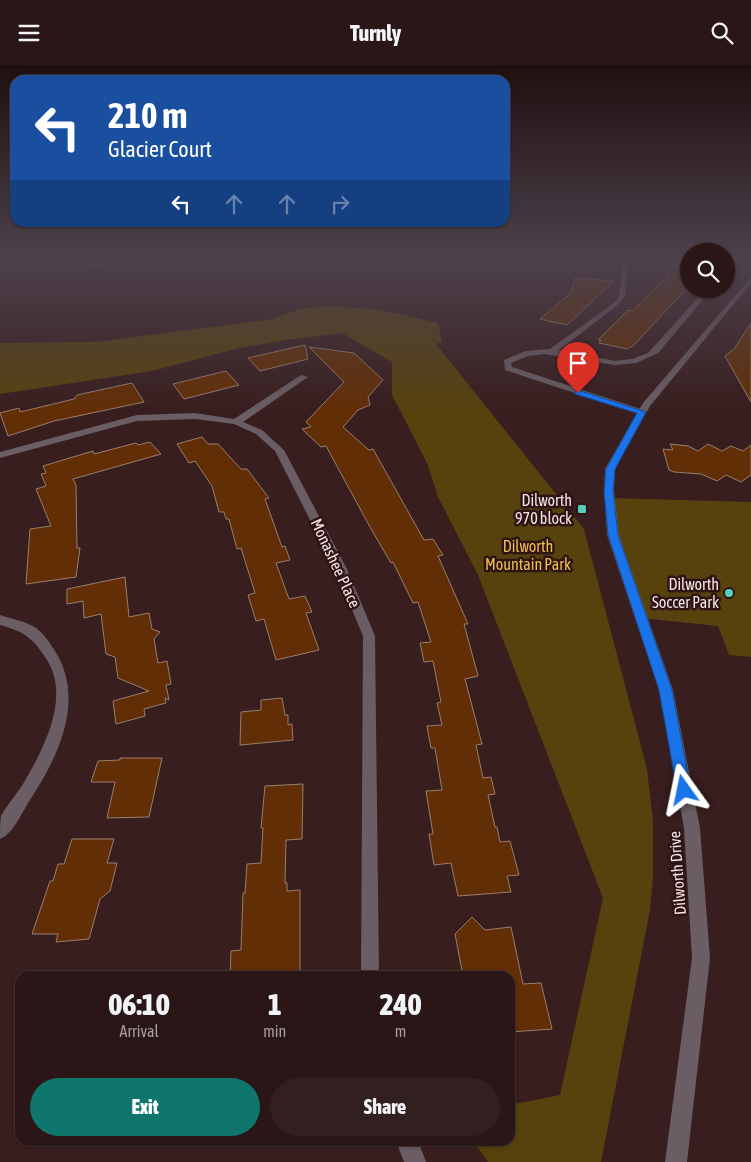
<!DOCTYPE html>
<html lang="en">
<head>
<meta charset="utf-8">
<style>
  body { margin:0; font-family:"Asap Condensed",sans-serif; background:#321f1f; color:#f1f3f6; height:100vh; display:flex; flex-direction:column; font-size:19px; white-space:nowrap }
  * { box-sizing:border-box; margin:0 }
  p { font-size:16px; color:#a59fa1 }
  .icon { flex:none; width:28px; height:28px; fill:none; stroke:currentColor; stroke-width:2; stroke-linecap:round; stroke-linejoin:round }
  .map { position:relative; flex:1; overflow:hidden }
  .panel { position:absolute; left:15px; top:906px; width:500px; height:175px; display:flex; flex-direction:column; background:#2a1616; border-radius:15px; box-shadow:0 1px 4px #0004,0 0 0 1px #463535 }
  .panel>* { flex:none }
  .top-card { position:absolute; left:10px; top:10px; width:500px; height:152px; border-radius:15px; box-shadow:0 1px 4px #0004,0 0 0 1px #463535; background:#1a4fa0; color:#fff; overflow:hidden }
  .tools { position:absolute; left:680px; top:178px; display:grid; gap:10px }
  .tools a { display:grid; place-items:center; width:55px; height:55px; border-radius:50%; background:#2a1616; box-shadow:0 1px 4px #0004,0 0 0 1px #463535; font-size:25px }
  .pin { position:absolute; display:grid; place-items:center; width:42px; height:42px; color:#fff; margin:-51px -21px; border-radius:50% 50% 50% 0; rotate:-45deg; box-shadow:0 0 5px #0007 }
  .pin .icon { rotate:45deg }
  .me { position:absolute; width:55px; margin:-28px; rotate:348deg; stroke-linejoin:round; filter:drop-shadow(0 0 4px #0008) }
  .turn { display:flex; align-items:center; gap:18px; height:105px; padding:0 15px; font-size:22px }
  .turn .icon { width:65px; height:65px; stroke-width:2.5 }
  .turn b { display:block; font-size:35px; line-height:42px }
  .lanes { display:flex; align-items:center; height:48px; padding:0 15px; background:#0003; justify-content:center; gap:25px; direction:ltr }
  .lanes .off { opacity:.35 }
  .eta { display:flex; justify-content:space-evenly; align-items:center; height:85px; text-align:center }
  .eta b { font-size:30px; font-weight:800; line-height:35px }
  .primary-button { display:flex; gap:10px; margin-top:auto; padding:10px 15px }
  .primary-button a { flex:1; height:58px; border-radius:30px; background:#0f766e; color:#fff; font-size:20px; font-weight:800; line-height:58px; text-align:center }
  .primary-button a+a { background:#321f1f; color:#f1f3f6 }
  header { display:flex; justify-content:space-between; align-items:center; height:65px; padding:0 15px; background:#2a1616; font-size:22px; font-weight:800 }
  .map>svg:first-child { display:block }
  .green { fill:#57410d }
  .building { fill:#622e05; stroke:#997e6e }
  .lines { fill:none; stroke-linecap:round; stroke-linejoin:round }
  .minor { fill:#6a5d63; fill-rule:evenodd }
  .tertiary { fill:#6a5d63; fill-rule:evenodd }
  .route { fill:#1a73e8; stroke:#114b97 }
  .poi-dot { fill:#5acebd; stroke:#2d1415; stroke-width:2 }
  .labels { text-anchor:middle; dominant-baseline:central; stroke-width:5; stroke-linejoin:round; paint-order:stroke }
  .poi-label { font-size:16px; fill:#f6e3e3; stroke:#2d1415; text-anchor:end }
  .park-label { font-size:16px; fill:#f2be49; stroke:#2d1415 }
  .street-label { font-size:16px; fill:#f6e3e3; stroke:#2d1415 }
</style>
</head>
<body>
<header><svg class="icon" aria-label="menu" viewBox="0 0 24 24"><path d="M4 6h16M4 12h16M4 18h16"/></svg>Turnly<svg class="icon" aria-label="search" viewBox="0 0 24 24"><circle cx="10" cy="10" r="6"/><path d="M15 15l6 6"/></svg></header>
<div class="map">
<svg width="751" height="1097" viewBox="0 0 751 1097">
  <rect width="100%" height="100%" fill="#381e1e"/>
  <!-- green -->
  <path class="green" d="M68,193h102l-97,13z
    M325,241l52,3 61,14 4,19 -6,2 148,185 63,240 6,52v57l-3,32 -49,252h-113l-15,-21h37v-36l50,-10 43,-197 -125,-323 -40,-78 -11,-34 -35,-68v-33l-50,-29 -56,7 -51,9 -83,22 -152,23v-51l96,-1 177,-23 27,-10z
    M610,433l141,4v155l-22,-2 -11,-29 -77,-8 -27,-96z"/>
  <!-- building -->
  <path class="building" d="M682,193h7v28l-56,60 -6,3 -28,-6 2,-3h-3l30,-30 4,1 13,-13 24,-23 -4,-1z
    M575,213l39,3 -47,44 -27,-6 31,-26z
    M751,258v79l-26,-46 10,-8z
    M305,280l3,14 -48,12 -12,-13z
    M309,282l45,6 29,27 -15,17 2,8 -12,5 -15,17 26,23 4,-1 51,91 9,-1 10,16 -5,1 30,68h-4l14,52 -13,3 17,65 -6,1 7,33 8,-1 4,17 -7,1 7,32h2l3,15 10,-1 9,34 -12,1 4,16 -53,4 -7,-33 -17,2 -5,-31h4l-7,-43 16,-1 -7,-42h-4l-4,-22 15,-1 -5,-22 4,-1 -8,-41 -9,1 -4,-19 11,-1 -13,-40 -5,1 -20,-41 -2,1 -21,-36 -44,-81 -5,1 -19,-18 9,-2 -5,-5 38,-40z
    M226,306l13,14 -55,14 -11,-15z
    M132,318l12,19 -90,19 -46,15 -8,-23 19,-5 1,4 54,-13 3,-4z
    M202,372l6,7h10l23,25h6l22,29 -4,1 17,48 3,-1 5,14 -14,3 13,36 16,-3 7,16 -6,1 13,37 -43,10 -12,-41 -8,2 -8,-26 7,-2 -14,-45 -4,1 -8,-30h-3l-2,-7h-5l-7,-26 -17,-25 -6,2 -12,-19z
    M150,377l11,12 -88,25 3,6 1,63h3l-4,29 -50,7 4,-55 21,-3 -15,-37 10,-3 -5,-12 5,-1 -3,-7 50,-15 1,3 42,-11 2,2z
    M670,379l18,2 10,5 10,-7 14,7 9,-5 12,5 8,-6v30l-10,7 -15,-7 -9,6 -16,-7 -27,-2 -5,-2 -6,-21 10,1z
    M125,512l4,40 20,-4 3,16 8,3 -6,7 4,24 9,-2 4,23 -5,1 3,15 -4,-2 1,5 -22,6 1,7 -29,8 -3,-23 36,-10 -31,-13 -3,-21 -9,-3 -5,-40 -17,4 -1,-17 -16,3v-15z
    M282,633l3,17h3v10l4,-1 1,16 -53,5 1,-33 20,-2v-10z
    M120,693h42l-13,59 -42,1 8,-36h-24l7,-21 22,-1z
    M303,719l-1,55 -16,1 -1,43h2v8l13,-1v86h-70l1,-25 10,-1 2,-57h2l2,-29 14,-1 2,-35h-2l4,-42z
    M72,774h42l-7,24h10l-7,28 -10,8 -11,40 -33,3 2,-8h-26l18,-53h3l5,-17h6z
    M472,852l13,13 26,-3 12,57 18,-1 11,46 -42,3v-56h-47l-8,-42z"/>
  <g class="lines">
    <!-- minor -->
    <path class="minor" d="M733,193h6l-13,13v-6z
      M623,199l5,1 -3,31 -6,8 -60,46 56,11 17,-2 16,-6 58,-64h6l-54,64 -22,10 -21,2 -71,-11 -16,2 -17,7 1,4 132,43v4h-6l-133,-44 -1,-10 22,-9 24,-2 65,-47 4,-6z
      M301,310l7,2 -65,45 19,8 22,20 63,119 28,67 4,340h-18l2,-340 -28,-67 -60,-118 -19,-17 -22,-10 -39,-5 -58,2 -137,37v-6l137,-37 58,-2 39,6z
      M0,550c12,4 25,6 36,13 8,6 14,15 19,23 31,49 3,106 -25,149 -8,12 -17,34 -30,39 0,-7 0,-17 1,-23 6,-11 15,-21 22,-32 20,-34 48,-86 24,-124 -14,-22 -22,-28 -47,-35z
      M396,1076h22l8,21h-22z"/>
    <!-- tertiary -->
    <path class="tertiary" d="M751,212v6l-101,123 -35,63 -1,22 5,44 54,155 27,138 10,130 -23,204h-22l27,-204 -8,-130 -25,-138 -52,-155 -3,-44 1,-22 38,-66z"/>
  </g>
  <!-- sky -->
  <linearGradient id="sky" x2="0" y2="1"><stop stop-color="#1f1010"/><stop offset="0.56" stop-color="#4d414c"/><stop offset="1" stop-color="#4d414c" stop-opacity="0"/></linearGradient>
  <rect width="751" height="347" fill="url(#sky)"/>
  <!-- route -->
  <path class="route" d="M578,325l68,22 -31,57 -2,22 5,44 54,155 19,100 -2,5 -5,2 -5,-2 -2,-5 -18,-100 -51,-155 -4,-44 2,-22 31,-56 -62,-19 -1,-1z"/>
  <!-- markers -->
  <g class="poi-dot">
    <rect x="577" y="439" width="10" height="10" rx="2.5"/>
    <circle cx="729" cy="528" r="5"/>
  </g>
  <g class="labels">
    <!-- poi labels -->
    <g class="poi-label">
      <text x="572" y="435">Dilworth<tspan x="572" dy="18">970 block</tspan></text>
      <text x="719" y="519">Dilworth<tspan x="719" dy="18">Soccer Park</tspan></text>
    </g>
    <!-- park labels -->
    <g class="park-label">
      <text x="528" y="481">Dilworth<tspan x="528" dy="18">Mountain Park</tspan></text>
    </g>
    <!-- street labels -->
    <g class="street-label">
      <text transform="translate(336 498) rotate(65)">Monashee Place</text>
      <text transform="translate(677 808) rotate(-94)">Dilworth Drive</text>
    </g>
  </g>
</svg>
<div class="tools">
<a><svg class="icon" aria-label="search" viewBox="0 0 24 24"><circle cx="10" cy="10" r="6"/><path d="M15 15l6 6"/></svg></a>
</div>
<div class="pin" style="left:578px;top:328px;background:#d93025"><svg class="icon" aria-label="arrive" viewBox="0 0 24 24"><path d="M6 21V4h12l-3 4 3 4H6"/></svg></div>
<svg class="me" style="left:684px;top:725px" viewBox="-20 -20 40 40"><path d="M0-17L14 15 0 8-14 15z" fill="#1a73e8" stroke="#fff" stroke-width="4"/></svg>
<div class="top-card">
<div class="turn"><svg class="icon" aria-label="left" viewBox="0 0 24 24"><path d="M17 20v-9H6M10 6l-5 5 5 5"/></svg><div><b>210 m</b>Glacier Court</div></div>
<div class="lanes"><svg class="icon" aria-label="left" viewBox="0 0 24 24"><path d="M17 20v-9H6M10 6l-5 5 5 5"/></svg><svg class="icon off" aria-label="ahead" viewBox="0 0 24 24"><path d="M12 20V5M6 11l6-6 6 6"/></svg><svg class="icon off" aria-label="ahead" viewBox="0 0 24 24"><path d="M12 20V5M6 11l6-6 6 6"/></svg><svg class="icon off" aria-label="right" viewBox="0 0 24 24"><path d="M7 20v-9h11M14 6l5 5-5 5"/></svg></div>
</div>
<section class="panel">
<div class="eta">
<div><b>06:10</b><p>Arrival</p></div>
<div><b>1</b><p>min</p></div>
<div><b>240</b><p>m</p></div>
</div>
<div class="primary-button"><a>Exit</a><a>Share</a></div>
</section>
</div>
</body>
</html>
